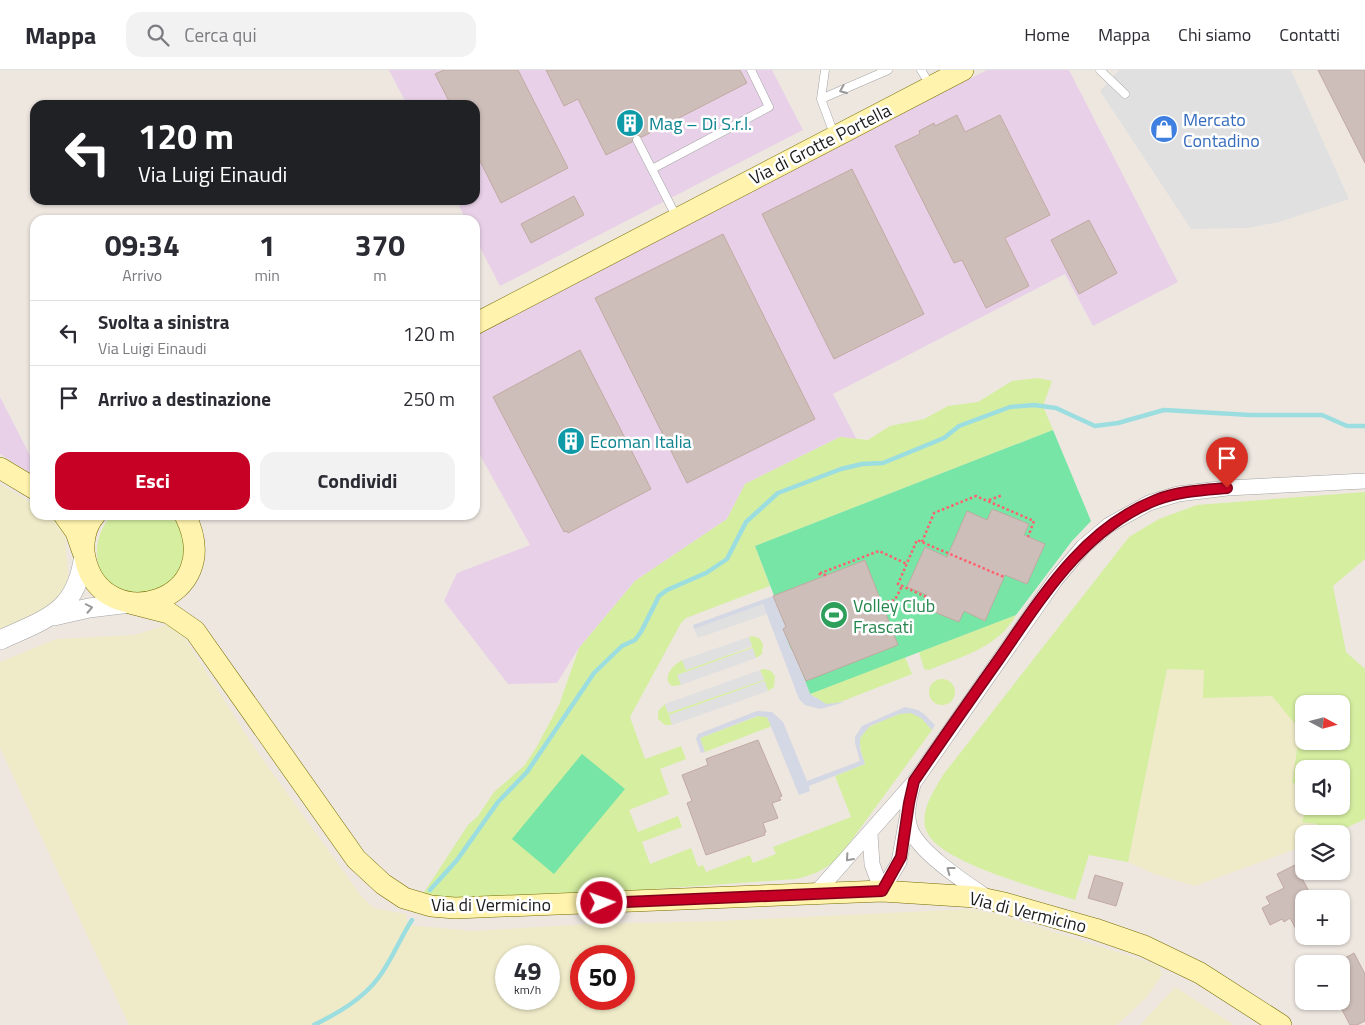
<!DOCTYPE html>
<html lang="it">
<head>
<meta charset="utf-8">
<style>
  body { margin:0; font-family:"Titillium Web",sans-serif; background:#f2f2f3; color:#2b2b33; height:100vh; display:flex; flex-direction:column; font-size:19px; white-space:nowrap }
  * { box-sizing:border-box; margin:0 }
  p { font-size:16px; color:#7c7c81 }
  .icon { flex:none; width:28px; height:28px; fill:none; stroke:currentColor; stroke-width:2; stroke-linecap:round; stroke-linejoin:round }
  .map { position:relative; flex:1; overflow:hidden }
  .details { position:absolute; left:30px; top:145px; width:450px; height:305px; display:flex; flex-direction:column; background:#fff; border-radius:15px; box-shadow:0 1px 4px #0004 }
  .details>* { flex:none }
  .banner { position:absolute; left:30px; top:30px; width:450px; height:105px; border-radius:15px; box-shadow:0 1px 4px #0004; background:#202124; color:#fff; overflow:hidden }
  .needle { width:32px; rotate:97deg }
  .buttons { position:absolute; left:1295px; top:625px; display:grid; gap:10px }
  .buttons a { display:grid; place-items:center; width:55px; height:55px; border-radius:10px; background:#fff; box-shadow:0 1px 4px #0004; font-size:25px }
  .speed { position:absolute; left:495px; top:875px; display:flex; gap:10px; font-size:25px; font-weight:700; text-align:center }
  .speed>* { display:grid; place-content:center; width:65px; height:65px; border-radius:50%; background:#fff; box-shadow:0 1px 4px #0004; line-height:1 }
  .speed small { font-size:12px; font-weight:400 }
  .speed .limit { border:8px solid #d22; background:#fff; color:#111 }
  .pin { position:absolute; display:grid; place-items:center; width:42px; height:42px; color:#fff; margin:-51px -21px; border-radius:50% 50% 50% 0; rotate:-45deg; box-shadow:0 0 5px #0007 }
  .pin .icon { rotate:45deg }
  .me { position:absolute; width:55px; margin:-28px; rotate:88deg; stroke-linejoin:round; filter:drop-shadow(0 0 4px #0008) }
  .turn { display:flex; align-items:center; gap:18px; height:105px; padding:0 25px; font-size:22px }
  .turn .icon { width:65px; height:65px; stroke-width:2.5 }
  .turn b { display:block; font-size:35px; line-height:42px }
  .eta { display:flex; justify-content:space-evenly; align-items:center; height:85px; text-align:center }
  .eta b { font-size:30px; font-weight:700; line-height:35px }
  .action { display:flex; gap:10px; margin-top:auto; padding:10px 25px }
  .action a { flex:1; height:58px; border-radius:15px; background:#c70026; color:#fff; font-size:20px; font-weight:700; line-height:58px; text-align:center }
  .action a+a { background:#f2f2f3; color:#2b2b33 }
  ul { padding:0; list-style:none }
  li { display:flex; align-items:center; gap:15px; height:65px; padding:0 25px; border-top:1px solid #e1e1e2 }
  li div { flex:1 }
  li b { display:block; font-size:19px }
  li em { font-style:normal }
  header { display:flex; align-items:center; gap:30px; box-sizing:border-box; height:70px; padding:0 25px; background:#fff; border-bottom:1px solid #e1e1e2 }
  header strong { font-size:24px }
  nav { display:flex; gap:28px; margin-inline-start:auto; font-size:18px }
  .search { width:350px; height:45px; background:#f2f2f3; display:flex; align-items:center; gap:12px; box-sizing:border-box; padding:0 18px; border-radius:15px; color:#7c7c81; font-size:19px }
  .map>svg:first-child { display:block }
  .industrial { fill:#e8d1e8 }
  .farmland { fill:#efebc9; fill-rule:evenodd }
  .grass { fill:#d5eea0; fill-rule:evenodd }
  .pitch { fill:#76e5a5 }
  .parking { fill:#e0e0e0 }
  .plaza { fill:#d4d7e4 }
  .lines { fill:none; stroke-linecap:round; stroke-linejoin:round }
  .stream { stroke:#9cdee0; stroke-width:4.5 }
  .building { fill:#cebeb9; stroke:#c1a9a1 }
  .service-casing { stroke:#a3a3a3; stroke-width:9 }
  .minor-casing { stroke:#a3a3a3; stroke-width:16 }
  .tertiary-casing { stroke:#a3a3a3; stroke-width:20 }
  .secondary-casing { stroke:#756c00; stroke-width:22 }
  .path { stroke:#ff606e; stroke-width:2.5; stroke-dasharray:2.5 2.5; stroke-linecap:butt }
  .service { stroke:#fff; stroke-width:8 }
  .minor { stroke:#fff; stroke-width:15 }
  .tertiary { stroke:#fff; stroke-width:19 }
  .secondary { stroke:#fff3ad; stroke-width:21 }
  .oneway { stroke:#999 }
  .route-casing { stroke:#810019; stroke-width:12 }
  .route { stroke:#c70026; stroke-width:9 }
  .labels { text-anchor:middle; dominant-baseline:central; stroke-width:5; stroke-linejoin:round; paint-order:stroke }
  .shop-label { font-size:18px; fill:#366cbe; stroke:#fff; text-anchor:start }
  .culture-label { font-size:18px; fill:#0d838f; stroke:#fff; text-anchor:start }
  .street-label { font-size:18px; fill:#1c1c1c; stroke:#fff }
  .leisure-label { font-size:18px; fill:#27864d; stroke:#fff; text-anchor:start }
</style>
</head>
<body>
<header>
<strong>Mappa</strong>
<div class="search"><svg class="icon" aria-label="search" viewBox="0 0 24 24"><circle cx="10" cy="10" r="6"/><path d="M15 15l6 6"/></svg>Cerca qui</div>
<nav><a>Home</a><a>Mappa</a><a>Chi siamo</a><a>Contatti</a></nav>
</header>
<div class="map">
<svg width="1365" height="955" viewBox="0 0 1365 955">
  <rect width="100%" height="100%" fill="#eee7e0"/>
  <!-- industrial -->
  <path class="industrial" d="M389,0h383l31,60 -303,156 -25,-48v-18h-9l-10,-20h19v-95h-68z
    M987,0h82l109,212 -85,44 -28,-52 -232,120 24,46 -17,-3 -95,47 -18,35 -92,62 -56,67 -22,35 -49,1 -64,-83 13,-28 73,-28 -55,-99v-111z
    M0,327l35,68v11l-35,-22z"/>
  <!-- farmland -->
  <path class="farmland" d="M0,414l35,21v10h17l6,4 7,14 4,54 -3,12 -66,32z
    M170,554l14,13 70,110 108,150 12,11 32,6 2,11 65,6 114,-7 135,-3 247,-12 29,5 160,51 4,10 -15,22 -30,28h-988l-129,-277v-86l56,-23 78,-4zM506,886h43v43h-43zM581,886h43v43h-43z
    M1167,599l37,1v28l68,-2 28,34 -8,53 12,1v22h3l-5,15 16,3v10h-14v12l-109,40 -41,-12 -26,-12z
    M1175,917l59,38h-94z"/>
  <!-- grass -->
  <path class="grass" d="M1038,308l14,3 -9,25 10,24 -298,116 15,40 -84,32 -5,5 -51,94 15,42 36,-13 5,13 -26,10 9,25 -40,16 9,22 40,-16 4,11 -40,15 8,22 41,-16 7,19 5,-2 3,7 44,-17 3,8 23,-9 -3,-7 78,-30 -16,-41 30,-12c-11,-30 -4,-35 24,-46 6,-2 14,-7 22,-5 9,1 15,10 21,17l-92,126c-14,13 -26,19 -44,23l-254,18 -102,1 -17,-4 45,-69 10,-9 16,-24 30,-26 12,-18 23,-43 20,-57 56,-67 92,-62 18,-35 95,-47 28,3 22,-14 34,-7 24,-13 30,-4 34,-21z
    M1365,422v67l-32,27 13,66 19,17v150l-32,15h-15v-10l-16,-2 5,-16h34v-37h-37v15l-12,-1 8,-53 -28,-34 -69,2 1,-28 -37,-1 -39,193 -39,-7 -14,45c-33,-11 -135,-37 -148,-68 -9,-19 7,-41 16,-57l186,-238 30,-18 38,-14zM1304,634h37v37h-37z
    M112,445h57c17,14 21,37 11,57 -4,8 -17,15 -24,21 -9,0 -22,2 -31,0 -35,-12 -35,-56 -13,-78z
    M1016,545c-18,33 -54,41 -87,55l-5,-1 -5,-17z
    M752,566l7,2 4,6 -1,10 -6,4 -4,-10 -74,27 3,10 -9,1 -4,-4c-2,-10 6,-17 14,-22l4,10 66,-23 -3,-10z
    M905,587l7,17 -77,30h-9l-16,-10z
    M764,599l7,2 4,5 -1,11 -6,4 -4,-10 -95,34 3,10h-7l-7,-6v-8l7,-7 3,9 96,-34 -4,-9z
    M929 622a13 13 0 1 1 26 0a13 13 0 1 1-26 0Z
    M761,645l6,2 5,9 -67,26 -5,-14z"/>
  <!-- pitch -->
  <path class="pitch" d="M1053,360l38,91 -19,20 -56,74 -206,79 -17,-44h-2l-8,-21 3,-2 -31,-81z
    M582,684l43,35 -71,85 -42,-35z"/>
  <!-- parking -->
  <path class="parking" d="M1119,0h172l58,129 -70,23 -31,6 -57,1 -91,-138z
    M763,534l4,10 -69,24 -4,-9z
    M749,567l3,9 -66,24 -4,-10z
    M753,578l3,10 -75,27 -4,-10z
    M760,600l4,10 -96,33 -3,-9z
    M765,611l3,10 -96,34 -3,-10z"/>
  <!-- plaza -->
  <path class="plaza" d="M773,526l13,31 -3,2 8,21 2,-1 17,45 16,10 19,-2 -25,7 -15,-4 -6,-6 -36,-95 -69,25 -1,-4z
    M905,637l13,3 6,4 11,11 -3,5 -11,-12 -10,-5 -12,1 -29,12 -10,12v11l5,15 -56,22 1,5 -11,4 -32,-78 -10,-1 -57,22 5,14 -4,1 -5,-14 2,-5 59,-23 15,1 11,10 24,59 53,-20 -5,-18v-6l7,-11z"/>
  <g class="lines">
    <!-- stream -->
    <path class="stream" d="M430,820l27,-30 41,-58 29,-30 67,-99 28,-27 13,-6 6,-8 18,-36 8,-6 39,-17 21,-14 19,-37 32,-29 63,-24 21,-5 21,-1 61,-25 15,-12 51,-19 24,-2 22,3 39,18 23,-3 46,-13 86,5h72l25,11h18
      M314,955c24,-12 49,-26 65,-48 13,-17 21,-39 33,-57"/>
  </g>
  <!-- building -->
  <path class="building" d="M444,0h74l50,98 -67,35 -26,-52v-46h-24l-16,-31z
    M546,0h194l7,13 -105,54 -7,-2 -3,7 -26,13 -28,-56 -14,7z
    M1318,0h47v93z
    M957,45l8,17 35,-17 50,100 -45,23 24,48 -43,22 -24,-48 -8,3 -59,-117 25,-12 -1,-3 15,-8 1,3z
    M852,99l72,145 -90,45 -72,-145z
    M574,126l10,19 -53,28 -10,-19z
    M1089,150l28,53 -38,21 -28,-54z
    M723,164l92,185 -128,64 -92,-185z
    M580,280l71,139 -83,44 -1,-2 -3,1 -71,-135z
    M992,439l37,15 -5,11 21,9 -18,40 -22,-9 -20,46 -21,-10 -5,11 -37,-15 5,-12 -20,-8 18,-40 22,10 20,-46 20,9z
    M865,490l33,85 -92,36 -23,-52 3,-2 -13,-31z
    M758,670l24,56 -3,1 2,3 -9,3 6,15 -15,5 3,9 -2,1 1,2 -59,20 -19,-52 5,-2 -10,-26 26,-10 -2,-6z
    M1295,795l18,34h-9v45l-14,-26 -6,4 -2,-3 -12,6 -8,-17 8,-4 -4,-7 18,-9 -7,-14z
    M1095,805l28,8 -7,23 -28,-8z
    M1354,883l11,21v47l-8,4h-7l-9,-17v-48z"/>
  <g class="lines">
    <!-- service casing -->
    <g class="service-casing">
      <path id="service" d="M921,0l9,15
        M1100,0l25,24
        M821,29l4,-29
        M834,64l-13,-35 67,-29
        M637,70l40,78
        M652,99l117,-62 -18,-37"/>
    </g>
    <!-- minor casing -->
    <g class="minor-casing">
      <path id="minor" d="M913,715c-4,13 -8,29 -3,43 8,24 56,55 78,70
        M870,764l2,30 10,27
        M882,821l17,-29 8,-44
        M816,823l99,-112 141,-202 27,-32 26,-22 40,-22 29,-9 49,-6 138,-7"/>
    </g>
    <!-- tertiary casing -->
    <g class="tertiary-casing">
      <path id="tertiary" d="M54,546l35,-8 41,-5
        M0,570c48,-22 77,-28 84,-86"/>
    </g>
    <!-- secondary casing -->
    <g class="secondary-casing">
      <path id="secondary" d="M475,254l488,-254
        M0,398l35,21
        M64,445l12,17 7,20
        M95,445c-10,11 -13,29 -10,43 17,80 144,45 100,-43
        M130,533l39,10 26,18 161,228 27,25 21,14 27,8 24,2 427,-17 94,6 28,6 91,26 49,17 56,27 81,52"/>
    </g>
    <!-- path -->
    <path class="path" d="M989,430l14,-5
      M922,472l12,-29 42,-17 58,25 -6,16
      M826,505l-8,-1 61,-23 28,13
      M926,527l-28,-13 19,-44 87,37
      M882,533l13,-3 7,-14"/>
    <!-- service -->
    <use href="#service" class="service"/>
    <!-- minor -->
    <use href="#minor" class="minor"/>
    <!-- tertiary -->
    <use href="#tertiary" class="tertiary"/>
    <!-- secondary -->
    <use href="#secondary" class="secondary"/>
  </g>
  <!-- one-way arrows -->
  <defs><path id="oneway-chevron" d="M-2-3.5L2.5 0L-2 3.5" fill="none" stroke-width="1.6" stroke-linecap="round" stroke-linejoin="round" transform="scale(1.25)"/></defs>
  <g class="oneway">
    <use href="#oneway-chevron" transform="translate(843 20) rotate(157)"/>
    <use href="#oneway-chevron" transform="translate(89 538) rotate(-11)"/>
    <use href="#oneway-chevron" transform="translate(849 788) rotate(132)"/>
    <use href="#oneway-chevron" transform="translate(950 800) rotate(-143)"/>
  </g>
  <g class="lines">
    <!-- route casing -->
    <g class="route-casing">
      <path id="route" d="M602,833l280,-12 19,-34 8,-54 5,-22c28,-41 56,-81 85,-122 43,-62 84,-130 157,-159 23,-9 48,-10 71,-12"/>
    </g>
    <!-- route -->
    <use href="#route" class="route"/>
  </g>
  <!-- icons -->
  <defs>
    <g id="building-disc" transform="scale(1.4375)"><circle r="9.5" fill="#0f9aa8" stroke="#fff"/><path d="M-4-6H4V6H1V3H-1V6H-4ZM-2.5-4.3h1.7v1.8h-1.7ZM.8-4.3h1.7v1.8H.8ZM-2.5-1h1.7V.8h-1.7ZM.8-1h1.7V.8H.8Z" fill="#fff"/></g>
    <g id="shop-disc" transform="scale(1.4375)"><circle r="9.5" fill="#3f7fe0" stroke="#fff"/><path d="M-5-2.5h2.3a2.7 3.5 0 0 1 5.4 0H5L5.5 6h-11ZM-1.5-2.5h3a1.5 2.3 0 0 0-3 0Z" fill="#fff"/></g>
    <g id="stadium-disc" transform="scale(1.4375)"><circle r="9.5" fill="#2e9e5b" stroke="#fff"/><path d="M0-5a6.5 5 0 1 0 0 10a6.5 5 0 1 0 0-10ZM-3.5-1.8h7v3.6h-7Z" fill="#fff"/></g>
  </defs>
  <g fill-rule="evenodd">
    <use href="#building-disc" x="630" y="53"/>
    <use href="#shop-disc" x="1164" y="59"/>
    <use href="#building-disc" x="571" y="371"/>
    <use href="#stadium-disc" x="834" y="545"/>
  </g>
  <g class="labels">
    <!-- shop labels -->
    <g class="shop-label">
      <text x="1183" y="49">Mercato<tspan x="1183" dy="21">Contadino</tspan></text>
    </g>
    <!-- culture labels -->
    <g class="culture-label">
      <text x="649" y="53">Mag – Di S.r.l.</text>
      <text x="590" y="371">Ecoman Italia</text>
    </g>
    <!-- street labels -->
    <g class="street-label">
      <text transform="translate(820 74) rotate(-27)">Via di Grotte Portella</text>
      <text x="491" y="834">Via di Vermicino</text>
      <text transform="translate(1028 842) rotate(14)">Via di Vermicino</text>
    </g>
    <!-- leisure labels -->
    <g class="leisure-label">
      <text x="853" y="535">Volley Club<tspan x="853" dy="21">Frascati</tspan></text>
    </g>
  </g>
</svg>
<div class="buttons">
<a><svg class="needle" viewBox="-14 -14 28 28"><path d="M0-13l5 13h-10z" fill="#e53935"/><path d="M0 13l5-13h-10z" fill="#7c7c81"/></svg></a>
<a><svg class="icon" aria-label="sound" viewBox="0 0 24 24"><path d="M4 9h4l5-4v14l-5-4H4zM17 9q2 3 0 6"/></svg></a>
<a><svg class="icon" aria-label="layers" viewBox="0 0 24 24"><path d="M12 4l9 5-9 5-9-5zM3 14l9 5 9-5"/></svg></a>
<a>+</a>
<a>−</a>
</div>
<div class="speed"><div>49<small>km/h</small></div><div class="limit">50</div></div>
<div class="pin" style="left:1227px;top:418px;background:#d93025"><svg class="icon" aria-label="arrive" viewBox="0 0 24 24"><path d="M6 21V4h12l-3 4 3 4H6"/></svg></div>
<svg class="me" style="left:602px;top:833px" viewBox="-20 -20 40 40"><circle r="17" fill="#c70026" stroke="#fff" stroke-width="3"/><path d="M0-11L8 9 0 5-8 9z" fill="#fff"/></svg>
<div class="banner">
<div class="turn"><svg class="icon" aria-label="left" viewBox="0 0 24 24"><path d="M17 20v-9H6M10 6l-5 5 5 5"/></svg><div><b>120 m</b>Via Luigi Einaudi</div></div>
</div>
<section class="details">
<div class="eta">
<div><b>09:34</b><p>Arrivo</p></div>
<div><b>1</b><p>min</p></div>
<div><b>370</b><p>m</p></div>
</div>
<ul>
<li><svg class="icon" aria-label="left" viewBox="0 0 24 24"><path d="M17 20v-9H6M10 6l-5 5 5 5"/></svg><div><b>Svolta a sinistra</b><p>Via Luigi Einaudi</p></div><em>120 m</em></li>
<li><svg class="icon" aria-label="arrive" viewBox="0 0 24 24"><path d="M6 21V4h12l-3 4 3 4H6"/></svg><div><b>Arrivo a destinazione</b></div><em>250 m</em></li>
</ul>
<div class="action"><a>Esci</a><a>Condividi</a></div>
</section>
</div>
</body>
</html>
